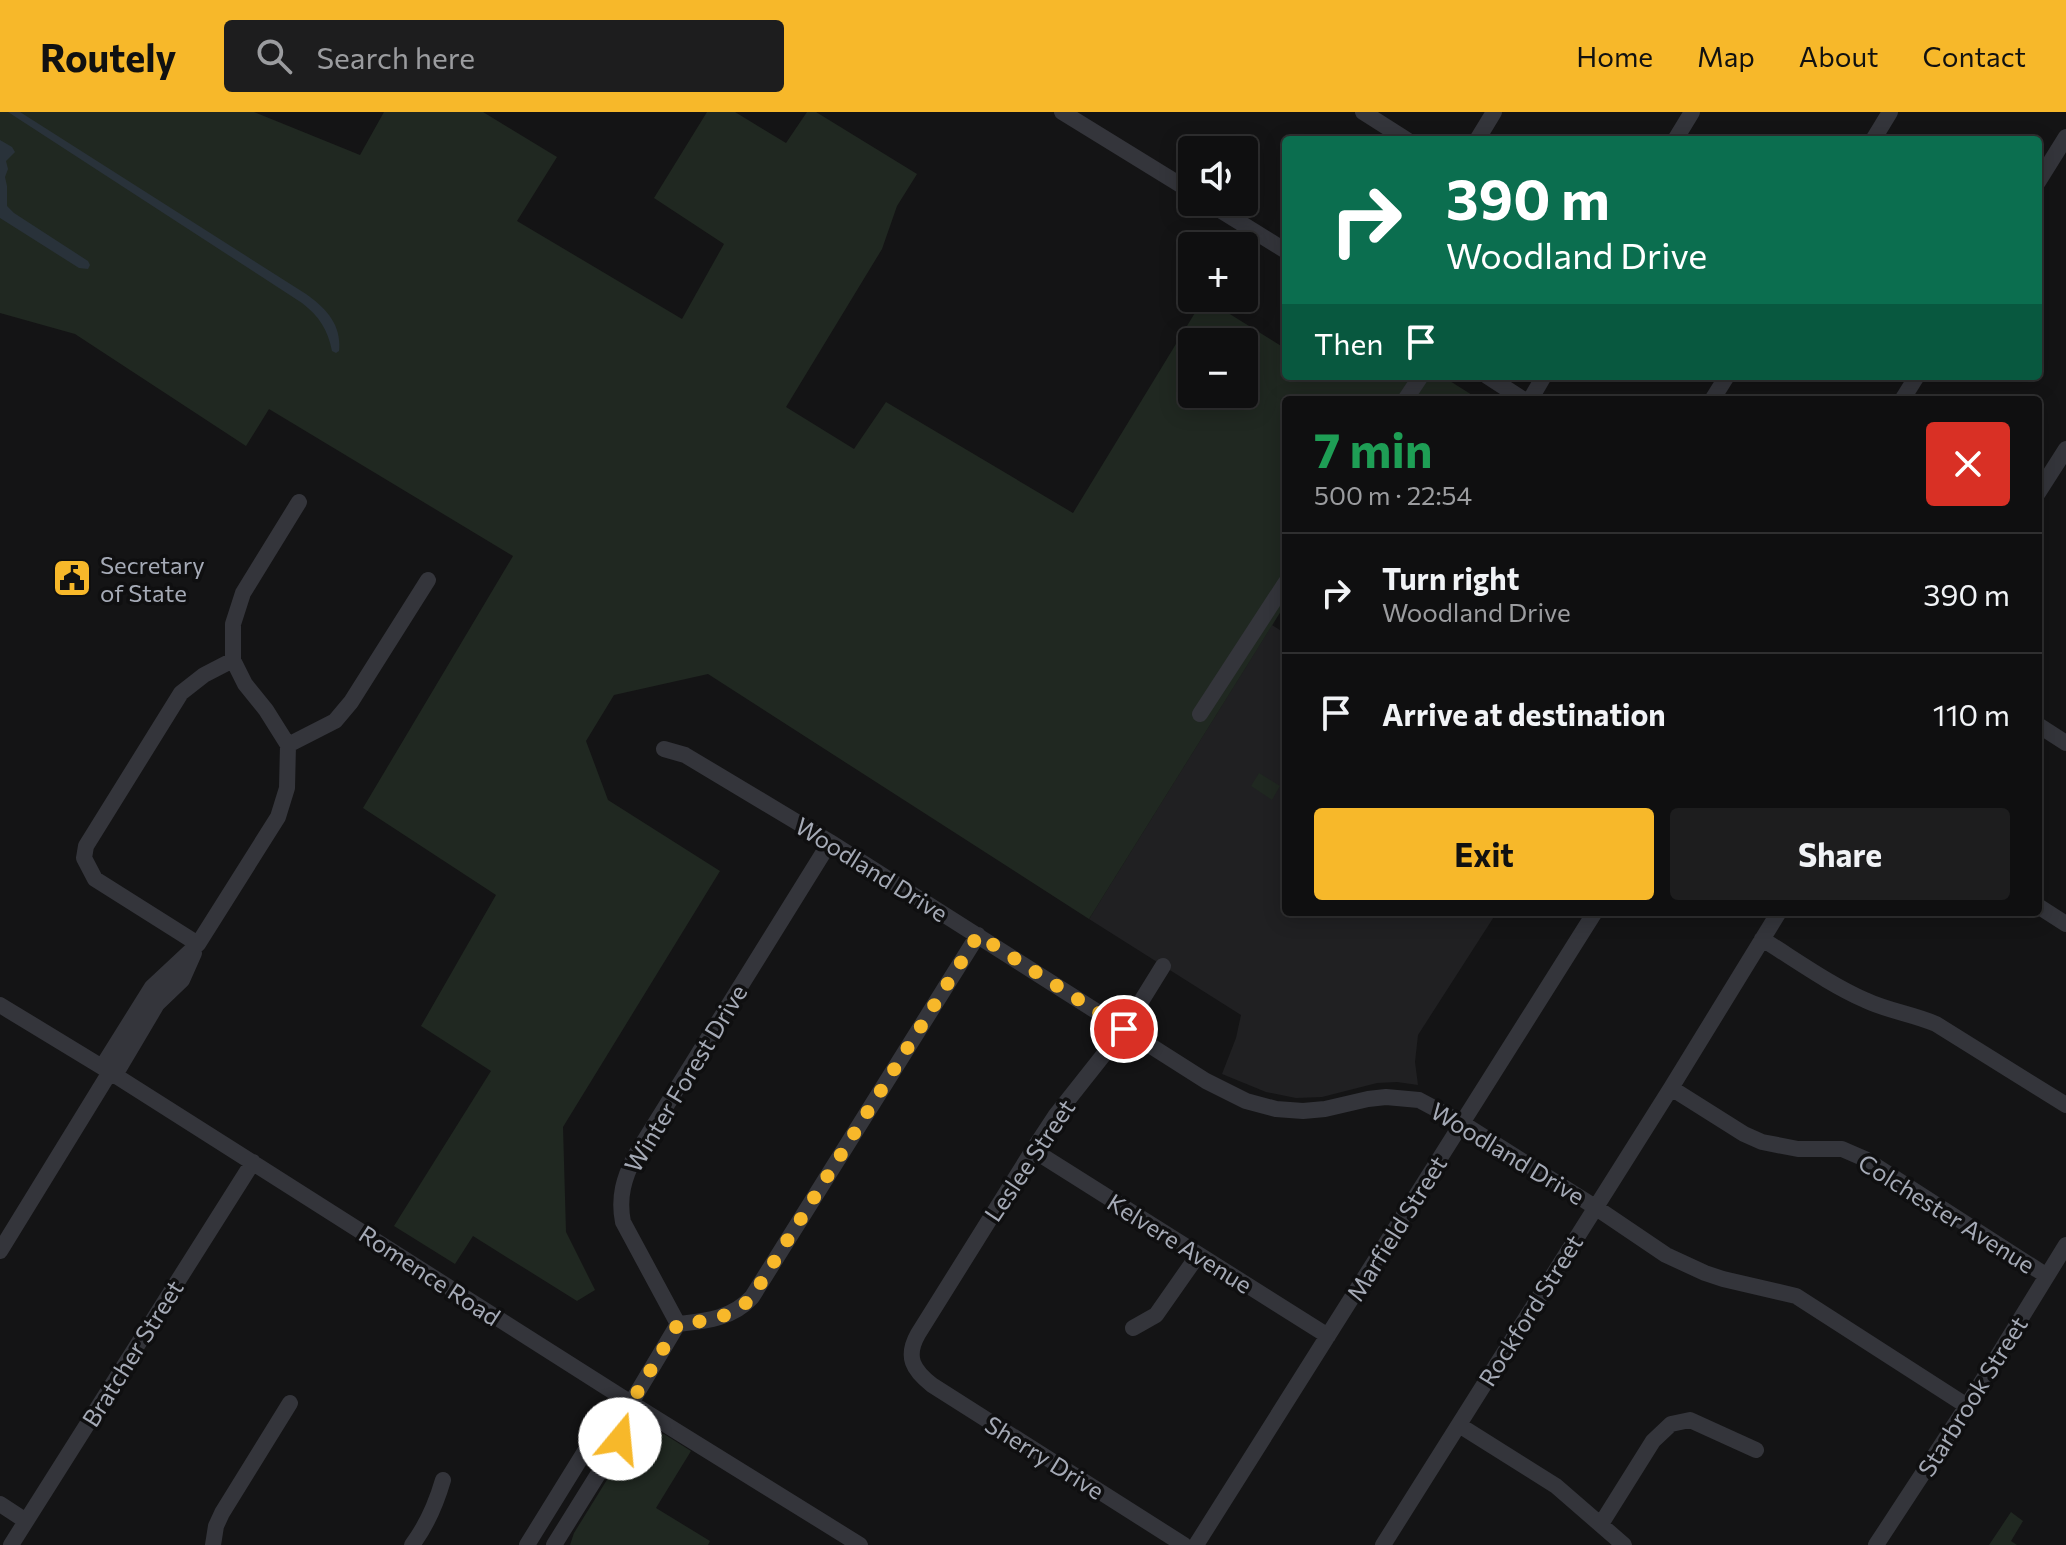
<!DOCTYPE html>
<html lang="en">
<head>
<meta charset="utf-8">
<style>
  body { margin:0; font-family:Commissioner,sans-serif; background:#1d1d1e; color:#f1f3f6; height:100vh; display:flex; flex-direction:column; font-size:30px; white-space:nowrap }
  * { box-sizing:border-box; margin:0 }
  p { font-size:26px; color:#9b9c9f }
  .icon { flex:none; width:44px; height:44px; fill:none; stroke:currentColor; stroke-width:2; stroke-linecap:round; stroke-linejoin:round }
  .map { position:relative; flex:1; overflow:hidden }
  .sheet { position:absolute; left:1282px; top:284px; width:760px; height:520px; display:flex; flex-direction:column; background:#0f0f10; border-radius:8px; box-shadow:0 4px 20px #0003,0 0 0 2px #2f2f30 }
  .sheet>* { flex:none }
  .banner { position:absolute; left:1282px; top:24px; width:760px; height:244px; border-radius:8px; box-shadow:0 4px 20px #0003,0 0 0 2px #2f2f30; background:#0b6e4f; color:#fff; overflow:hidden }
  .tools { position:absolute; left:1178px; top:24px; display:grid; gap:16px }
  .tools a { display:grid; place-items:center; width:80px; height:80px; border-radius:8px; background:#0f0f10; box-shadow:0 4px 20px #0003,0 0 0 2px #2f2f30; font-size:40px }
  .pin { position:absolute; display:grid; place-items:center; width:68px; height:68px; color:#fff; margin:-34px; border:4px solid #fff; border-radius:50%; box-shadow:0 2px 8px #0007 }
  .me { position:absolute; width:88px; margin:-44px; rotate:17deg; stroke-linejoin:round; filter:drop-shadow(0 0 6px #0008) }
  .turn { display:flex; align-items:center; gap:28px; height:168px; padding:0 32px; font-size:36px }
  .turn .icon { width:104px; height:104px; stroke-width:2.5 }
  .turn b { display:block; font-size:56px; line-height:68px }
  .then { display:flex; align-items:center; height:76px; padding:0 32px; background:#0003; gap:16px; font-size:30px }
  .round { display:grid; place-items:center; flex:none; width:84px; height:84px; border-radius:8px; background:#1d1d1e }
  .overview { display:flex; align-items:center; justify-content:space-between; height:136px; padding:0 32px }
  h1 { font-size:48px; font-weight:700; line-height:60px; color:#1e9e55 }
  .action { display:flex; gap:16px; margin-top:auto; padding:16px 32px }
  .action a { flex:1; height:92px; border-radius:8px; background:#f7b82a; color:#111; font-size:32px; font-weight:700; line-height:92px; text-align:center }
  .action a+a { background:#1d1d1e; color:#f1f3f6 }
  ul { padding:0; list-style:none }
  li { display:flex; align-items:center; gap:24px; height:120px; padding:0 32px; border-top:2px solid #2f2f30 }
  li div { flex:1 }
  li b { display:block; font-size:30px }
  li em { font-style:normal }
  header { display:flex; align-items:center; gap:48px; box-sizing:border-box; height:112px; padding:0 40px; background:#f7b82a; color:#111 }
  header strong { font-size:38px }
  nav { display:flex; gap:44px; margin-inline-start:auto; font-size:28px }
  .search { width:560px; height:72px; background:#1d1d1e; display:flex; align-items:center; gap:20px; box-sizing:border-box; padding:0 28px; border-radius:8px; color:#9b9c9f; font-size:30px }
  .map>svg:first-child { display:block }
  .built { fill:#202022 }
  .green { fill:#202821; fill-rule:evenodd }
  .water { fill:#29323a }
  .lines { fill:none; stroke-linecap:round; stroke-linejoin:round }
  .minor { stroke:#34353b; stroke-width:16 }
  .route { stroke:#f7b82a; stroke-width:14; stroke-dasharray:0 25.2 }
  .labels { text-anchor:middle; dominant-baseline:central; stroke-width:7; stroke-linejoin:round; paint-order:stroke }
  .poi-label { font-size:24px; fill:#a5aab6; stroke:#0f0f10; text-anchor:start }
  .street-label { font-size:24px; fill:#a5aab6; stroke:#0f0f10 }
</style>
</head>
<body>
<header>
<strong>Routely</strong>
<div class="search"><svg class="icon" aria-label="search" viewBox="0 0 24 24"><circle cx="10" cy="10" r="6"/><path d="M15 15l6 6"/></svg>Search here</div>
<nav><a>Home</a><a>Map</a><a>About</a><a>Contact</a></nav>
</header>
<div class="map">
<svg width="2066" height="1433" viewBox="0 0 2066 1433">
  <rect width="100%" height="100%" fill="#141415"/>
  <!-- built -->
  <path class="built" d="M1272,513l14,9v278h211l-79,123 -3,27 3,23 -21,-3 -20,1 -55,14 -26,1 -30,-6 -44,-18 14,-36 5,-23 -152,-96z"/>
  <!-- green -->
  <path class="green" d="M0,0h254l106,43 24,-43h99l74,45 -40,64 165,98 42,-75 -70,-46 53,-86h28l51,31 21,-31h9l101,62 -20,32 -15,43 -96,158 68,42 32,-47 187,111 131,-215 82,51v27h156l38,24h-194v203l-197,316 -381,-245 -94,21 -28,46 22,59 112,71 -157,256 3,105 29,58 -18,11 -104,-65 -18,28 -61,-38 97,-155 -70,-45 75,-131 -133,-87 150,-252 -244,-147 -23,37 -171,-112 -75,-21zM1192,230h52v52h-52z
    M1259,661l21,13 -8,14 -21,-14z
    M664,1322l27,17 -35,57 54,33 -2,4h-138l4,-12 57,-92z
    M2011,1400l12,9 -12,20 6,4h-28z"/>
  <!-- water -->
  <path class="water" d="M8,0h12l286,182c20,14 36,31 33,57l-3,2 -4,-2c-4,-21 -13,-35 -30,-48z
    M0,28l12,7 3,5 -9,9 2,8 -3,8 2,9v20l7,7 74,48 2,4 -2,4 -9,-1 -79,-50z"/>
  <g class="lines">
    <!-- minor -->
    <path class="minor" d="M1062,0l130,80
      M1363,0l44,28
      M1477,28l17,-28
      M1675,28l17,-28
      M1873,28l17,-28
      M2038,70l28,-45
      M1207,90l79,49
      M1487,264l37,24
      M1405,288l16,-24
      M1530,288l14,-24
      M1712,288l15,-24
      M1902,288l15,-24
      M2038,381l28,-44
      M1200,602l86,-132
      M2038,613l28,18
      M288,633l47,-24 16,-19 77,-122
      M664,637l21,6 145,87 376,239 40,20 30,8 27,2 22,-2 43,-10 18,-2 33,3 43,23 133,84 71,48 39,18 18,6 73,17 171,110
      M2038,794l28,18
      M1762,827c34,21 67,45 103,61 23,11 48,14 71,24l130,81
      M198,832l-103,-65 -11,-21 2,-12 95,-153 23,-18 29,-15
      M1163,854l-39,63 -68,86 -23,35 -115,184c-13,23 -5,36 14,51l252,160
      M0,893l102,62 529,336 229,142
      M102,955l50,-80 46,-43 80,-127 9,-29 1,-43 -22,-35 -21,-26 -12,-24v-36l10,-31 56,-91
      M115,963l42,-71 25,-24 12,-27
      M1671,976l73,46 18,8 36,7h44l23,10 182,117
      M1033,1038l295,186
      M0,1139l110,-179
      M678,1212l-55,-102c-5,-25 1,-44 12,-66l195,-314
      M1133,1216l23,-13 42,-60
      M1459,1313l97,61 68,59
      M0,1392l26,17
      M1601,1412l52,-83 18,-17 19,-4 66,30
      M11,1433l242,-383
      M213,1433l3,-19 6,-13 68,-110
      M412,1433c15,-20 24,-41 31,-65
      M527,1433l73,-118 31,-24
      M554,1433l66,-106 11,-36 47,-79c27,-3 54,-5 74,-27l226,-362
      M1196,1433l399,-633
      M1383,1433l288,-457 108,-176
      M1876,1433l91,-139 99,-161"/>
  </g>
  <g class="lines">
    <!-- route -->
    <path class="route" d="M620,1327l11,-36 47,-79c27,-3 54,-5 74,-27l226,-362 146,94"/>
  </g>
  <!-- icons -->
  <defs>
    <g id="civic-square" transform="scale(2)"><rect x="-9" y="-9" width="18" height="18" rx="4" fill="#f7b82a" stroke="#0f0f10"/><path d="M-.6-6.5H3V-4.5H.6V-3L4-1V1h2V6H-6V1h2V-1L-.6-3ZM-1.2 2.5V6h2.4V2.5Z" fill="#111"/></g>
  </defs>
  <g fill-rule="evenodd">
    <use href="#civic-square" x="72" y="466"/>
  </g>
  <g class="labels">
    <!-- poi labels -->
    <g class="poi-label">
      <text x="100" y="452">Secretary<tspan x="100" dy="28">of State</tspan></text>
    </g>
    <!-- street labels -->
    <g class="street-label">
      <text transform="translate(872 757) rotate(32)">Woodland Drive</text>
      <text transform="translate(685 966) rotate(-59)">Winter Forest Drive</text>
      <text transform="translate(1508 1041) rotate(31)">Woodland Drive</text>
      <text transform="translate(1029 1048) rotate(-56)">Leslee Street</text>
      <text transform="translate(1947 1101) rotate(32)">Colchester Avenue</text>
      <text transform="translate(1396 1116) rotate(-58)">Marfield Street</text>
      <text transform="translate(1180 1131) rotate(32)">Kelvere Avenue</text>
      <text transform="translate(430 1163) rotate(33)">Romence Road</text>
      <text transform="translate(1530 1198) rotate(-58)">Rockford Street</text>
      <text transform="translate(132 1241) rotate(-58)">Bratcher Street</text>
      <text transform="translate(1972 1284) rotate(-58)">Starbrook Street</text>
      <text transform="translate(1045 1345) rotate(32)">Sherry Drive</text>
    </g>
  </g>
</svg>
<div class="tools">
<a><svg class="icon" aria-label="sound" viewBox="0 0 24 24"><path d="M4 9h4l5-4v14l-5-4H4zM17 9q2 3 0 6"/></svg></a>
<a>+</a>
<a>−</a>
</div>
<div class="pin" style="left:1124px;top:917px;background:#d93025"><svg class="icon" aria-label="arrive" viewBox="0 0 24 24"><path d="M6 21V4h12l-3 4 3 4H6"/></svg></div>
<svg class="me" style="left:620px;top:1327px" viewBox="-20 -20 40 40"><circle r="19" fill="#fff"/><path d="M0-13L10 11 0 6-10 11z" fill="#f7b82a"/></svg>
<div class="banner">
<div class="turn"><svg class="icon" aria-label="right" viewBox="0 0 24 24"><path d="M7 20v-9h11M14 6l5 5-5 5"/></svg><div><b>390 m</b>Woodland Drive</div></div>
<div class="then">Then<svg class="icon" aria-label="arrive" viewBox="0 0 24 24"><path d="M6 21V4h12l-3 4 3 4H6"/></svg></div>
</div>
<section class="sheet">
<div class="overview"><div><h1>7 min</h1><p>500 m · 22:54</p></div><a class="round" style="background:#d93025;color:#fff"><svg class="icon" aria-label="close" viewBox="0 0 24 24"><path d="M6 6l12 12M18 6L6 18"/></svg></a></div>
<ul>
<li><svg class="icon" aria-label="right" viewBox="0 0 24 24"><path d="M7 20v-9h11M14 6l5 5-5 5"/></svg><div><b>Turn right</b><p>Woodland Drive</p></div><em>390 m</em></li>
<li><svg class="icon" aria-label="arrive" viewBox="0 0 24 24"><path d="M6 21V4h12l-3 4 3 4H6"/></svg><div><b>Arrive at destination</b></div><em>110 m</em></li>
</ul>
<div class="action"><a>Exit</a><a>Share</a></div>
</section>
</div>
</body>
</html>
